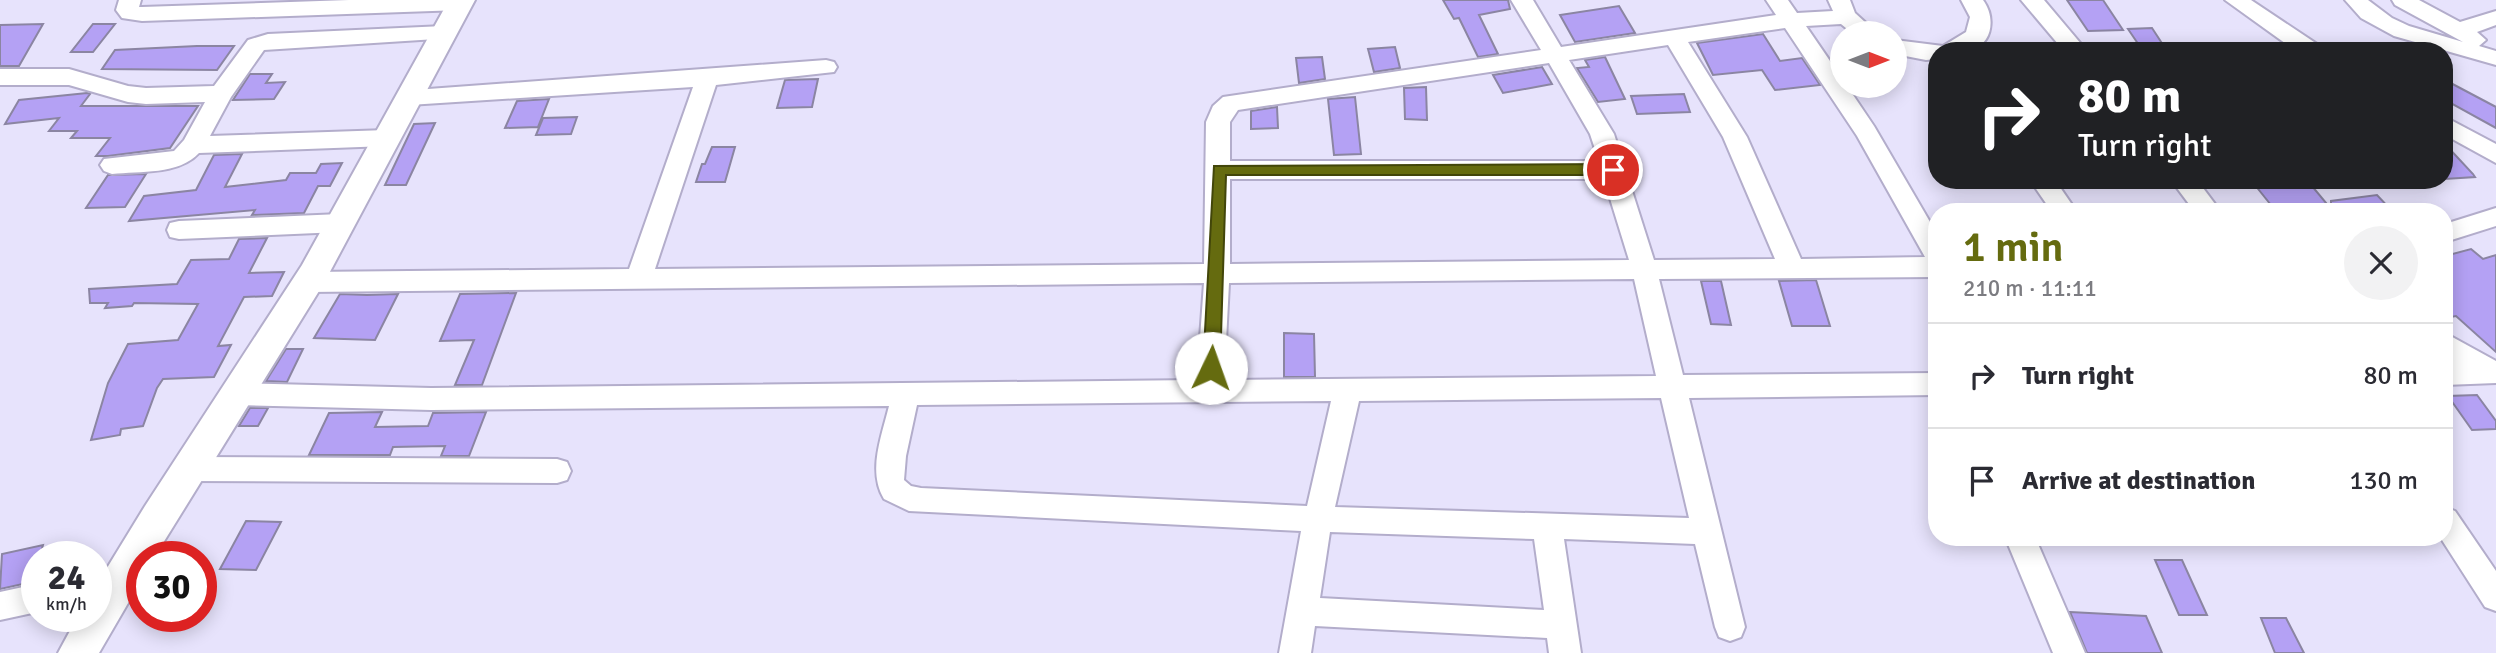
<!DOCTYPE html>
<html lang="en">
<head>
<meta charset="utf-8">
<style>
  body { margin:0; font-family:Signika,sans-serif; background:#f2f2f3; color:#2b2b33; height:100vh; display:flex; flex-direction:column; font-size:26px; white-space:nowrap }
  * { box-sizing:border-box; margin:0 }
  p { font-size:23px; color:#7c7c81 }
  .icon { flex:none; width:38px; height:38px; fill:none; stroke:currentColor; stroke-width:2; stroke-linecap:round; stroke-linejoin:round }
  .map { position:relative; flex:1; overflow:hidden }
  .panel { position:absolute; left:1928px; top:203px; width:525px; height:343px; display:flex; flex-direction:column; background:#fff; border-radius:28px; box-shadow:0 4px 18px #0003 }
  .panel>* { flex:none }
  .banner { position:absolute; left:1928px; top:42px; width:525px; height:147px; border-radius:28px; box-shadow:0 4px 18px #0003; background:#202124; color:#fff; overflow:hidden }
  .needle { width:46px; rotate:90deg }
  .buttons { position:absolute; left:1830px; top:21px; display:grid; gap:14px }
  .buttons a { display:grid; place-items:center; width:77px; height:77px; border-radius:50%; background:#fff; box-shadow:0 4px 18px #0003; font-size:35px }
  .speed { position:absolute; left:21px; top:541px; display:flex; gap:14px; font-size:35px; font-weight:700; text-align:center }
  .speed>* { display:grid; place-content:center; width:91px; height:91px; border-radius:50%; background:#fff; box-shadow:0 4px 18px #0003; line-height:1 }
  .speed small { font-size:18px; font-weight:400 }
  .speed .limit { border:10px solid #d22; background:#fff; color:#111 }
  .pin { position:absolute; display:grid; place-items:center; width:60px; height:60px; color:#fff; margin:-30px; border:4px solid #fff; border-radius:50%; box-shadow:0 2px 7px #0007 }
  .me { position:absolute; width:77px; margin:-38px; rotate:3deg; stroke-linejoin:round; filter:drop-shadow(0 0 5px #0008) }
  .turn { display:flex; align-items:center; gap:24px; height:147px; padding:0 35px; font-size:32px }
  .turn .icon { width:91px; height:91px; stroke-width:2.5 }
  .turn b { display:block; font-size:49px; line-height:60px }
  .round { display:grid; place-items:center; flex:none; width:74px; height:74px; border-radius:37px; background:#f2f2f3 }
  .overview { display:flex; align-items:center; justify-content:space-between; height:119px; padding:0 35px }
  h1 { font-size:42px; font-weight:600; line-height:52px; color:#656b0f }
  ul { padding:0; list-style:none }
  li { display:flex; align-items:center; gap:21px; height:105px; padding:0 35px; border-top:2px solid #e1e1e2 }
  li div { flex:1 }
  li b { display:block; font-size:26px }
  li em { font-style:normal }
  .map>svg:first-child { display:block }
  .building { fill:#b4a1f4; stroke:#8b85a2; stroke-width:2 }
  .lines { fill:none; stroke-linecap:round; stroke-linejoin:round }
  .minor-casing { stroke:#b3adcb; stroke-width:4 }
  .tertiary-casing { stroke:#b3adcb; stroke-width:4 }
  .minor { fill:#fff; fill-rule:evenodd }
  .tertiary { fill:#fff; fill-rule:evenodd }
  .route { fill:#656b0f; stroke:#42460a; stroke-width:2 }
</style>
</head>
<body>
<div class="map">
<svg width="2496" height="653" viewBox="0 0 2496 653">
  <rect width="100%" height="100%" fill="#e7e3fc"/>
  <!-- building -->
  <path class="building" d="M1443,0h65l2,9 -31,6 19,39 -20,3 -19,-39 -5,1z
    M2067,0h36l20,30 -35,1z
    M1619,6l16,27 -60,9 -15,-27z
    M43,24l-24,42h-19v-41z
    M93,24h22l-22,28h-22z
    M2152,28l15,23h-24l-15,-22z
    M1763,34l17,27 22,-3 18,27 -45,5 -13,-20 -49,5 -16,-32z
    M197,46h37l-17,24 -115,-1 13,-19z
    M1395,47l5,21 -26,4 -6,-23z
    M1322,57l3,22 -26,4 -3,-25z
    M1605,57l20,42 -27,3 -21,-34 12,-1 -4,-7z
    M1542,67l10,17 -49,9 -10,-18z
    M250,74h22l-6,9 19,-1 -11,17 -41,1z
    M818,79l-6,28 -35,1 8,-28z
    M2445,80l51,27v21l-51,-28z
    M1426,87l1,33 -22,-1 -1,-31z
    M87,93l3,1 -9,12h117l-28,42 -62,8h-12l14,-18h-39l6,-7h-28l10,-13 -54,6 14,-24z
    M1684,94l6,18 -53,2 -6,-18z
    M1355,97l6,57 -27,1 -6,-56z
    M549,99l-11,28 -33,1 12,-27z
    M1277,107l1,21 -27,1v-18z
    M577,117l-6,17 -35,1 7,-17z
    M435,123l-29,62h-21l29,-61z
    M2445,144l28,30 2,3 -30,2z
    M712,147h23l-10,35h-29l6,-18h3z
    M242,154l-17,33 61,-7 4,-7h26l5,-9 21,-1 -12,23h-12l-14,27 -52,2 3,-5 -126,11 15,-25 52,-6 18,-35z
    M146,174l-21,33 -39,1 22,-33z
    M2251,180h56l24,29v-8l46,-6 16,17h-83l-4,-5 -31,3z
    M267,238l-18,35 35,-1 -12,24 -28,1 -26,49 13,-1 -17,32 -51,2 -6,9 -14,38 -22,3 -1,6 -29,5 17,-57 20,-39 50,-4 20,-36 -64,-1 -2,3 -27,2 3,-5h-18l-1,-14 88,-5 14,-24 38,-1 10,-20z
    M2471,249l12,10 13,-4v97l-40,-36 -11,2v-62z
    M1816,280l14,46h-38l-13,-45z
    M1701,281h20l10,44 -20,-1z
    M516,293l-34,92h-27l19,-45 -34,1 20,-47z
    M340,294l27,1 31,-1 -23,46 -61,-2z
    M1284,333l30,1 1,43h-31z
    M286,349h17l-16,33 -21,-1z
    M2477,395l19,26v8l-24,1 -24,-34z
    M250,408h18l-10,18h-19z
    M382,412l-7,15 53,-1 5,-13 53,-1 -17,44h-28l4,-10 -52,1 -3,8h-81l20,-42z
    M246,521l35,1 -25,48 -36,-1z
    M43,545l-3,11h-3l-5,26 -32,7 2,-35z
    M2155,560h27l25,55h-28z
    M2070,612l76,4 16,37h-75z
    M2261,618h25l18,35h-29z"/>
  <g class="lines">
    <!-- minor casing -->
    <g class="minor-casing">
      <path id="minor" d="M119,0h22l-2,7h3l207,-7h121l2,3 -3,5 -8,2 -319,11 -20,-3 -6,-8z
        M1511,0h22l28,47 215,-32 -10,-15h22l9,13 36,-2 -5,-11h22l5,13 22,20h-25l-11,-9 -35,2 37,54v6h4l27,40 63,108v43l-278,2 24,96 254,-2v22l-248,3 56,229 -4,10 -11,4 -11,-4 -4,-10 -20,-83 -131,-5 17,114h-32l-2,-15 -232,-12 -4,27h-32l22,-122 -392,-20 -25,-12c-17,-28 -2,-64 5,-93l-458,4 -194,-5 -10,-3 -4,-8 4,-8 10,-3 194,5 766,-8 7,-97 -896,9 -9,-3 -4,-7 4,-7 9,-3 321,-3 64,-182 -284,18 -8,-2 -3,-6 3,-6 425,-31 8,2 3,5 -3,5 -118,13 -61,184 549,-5 2,-142 7,-16 10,-9 318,-47zM1785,28l72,108 68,121 -124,2 -54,-122 -59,-95zM1668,45l55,92 52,122 -121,1 -40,-126 -45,-74zM1549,63l41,71 9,27h-369v-39l8,-12zM1230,179h374l25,81 -399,4zM1634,279l22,97 -432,4 5,-97zM1661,398l28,120 -354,-11 24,-106zM1331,401l-24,105 -386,-18 -10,-2 -7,-6 2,-24 11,-51zM1330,532l204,7 10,71 -224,-12z
        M1961,0h22c12,16 11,43 -12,50 -10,3 -24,1 -34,1v8l-11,1 -31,-6v-14l48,6 23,-14 4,-15z
        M2021,0h23l43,51h-23z
        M2225,0h26l69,46 3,5h-27z
        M2345,0h23l24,18 17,8 54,16 -68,-37 -3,-5h27l41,22 36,-11v14l-19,7 9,8 -7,6 17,5v14l-102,-29 -33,-18z
        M444,26l8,2 3,5 -3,5 -188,12 -33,47 -21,39 177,-6 8,2 4,6 -4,6 -8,2 -188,7c-20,22 -59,18 -87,21l-8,-3 -4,-6 4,-6 70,-8 10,-11 21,-38 -59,2 -18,-2 -59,-17h-69v-16h69l59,17 18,2 68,-2 34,-46 20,-6z
        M2445,117l51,27v19l-51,-28z
        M2030,180h25l22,32h-25z
        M2171,180h26l24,32h-26z
        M2496,208v18l-51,16v-18z
        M340,214l9,3 3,6 -3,6 -9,3 -161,7 -9,-2 -3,-7 3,-7 9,-2z
        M2445,333l51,28v22l-51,2v-22h7l-7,-5z
        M189,457l368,2 10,3 4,9 -4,9 -10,3 -368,-2 -10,-3 -4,-9 4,-9z
        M2445,507l10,4 41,60v40l-11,-4 -45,-70h5z
        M2005,537h30l50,116h-32z
        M37,584v28l-37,8v-28z"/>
    </g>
    <!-- tertiary casing -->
    <g class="tertiary-casing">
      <path id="tertiary" d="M449,0h26l-151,283 -169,273h-13v23l-43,74h-41l20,-37h18v-30l49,-80 157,-241z"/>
    </g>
    <!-- minor -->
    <use href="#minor" class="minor"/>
    <!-- tertiary -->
    <use href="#tertiary" class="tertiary"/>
  </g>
  <!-- route -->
  <path class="route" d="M1613,164l8,6 -8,5h-387l-6,193 -3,4h-11l-3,-4 11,-202z"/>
</svg>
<div class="buttons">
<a><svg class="needle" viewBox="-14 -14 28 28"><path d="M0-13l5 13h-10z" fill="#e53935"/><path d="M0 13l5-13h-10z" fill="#7c7c81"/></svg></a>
</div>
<div class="speed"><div>24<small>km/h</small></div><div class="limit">30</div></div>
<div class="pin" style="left:1613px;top:170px;background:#d93025"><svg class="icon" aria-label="arrive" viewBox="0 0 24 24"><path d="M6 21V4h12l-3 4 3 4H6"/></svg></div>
<svg class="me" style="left:1211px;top:368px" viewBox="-20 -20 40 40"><circle r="19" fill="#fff"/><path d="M0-13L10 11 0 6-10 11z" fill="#656b0f"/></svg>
<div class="banner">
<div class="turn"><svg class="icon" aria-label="right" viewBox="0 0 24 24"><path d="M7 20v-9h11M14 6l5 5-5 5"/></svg><div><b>80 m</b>Turn right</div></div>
</div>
<section class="panel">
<div class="overview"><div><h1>1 min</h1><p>210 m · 11:11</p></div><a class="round"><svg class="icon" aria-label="close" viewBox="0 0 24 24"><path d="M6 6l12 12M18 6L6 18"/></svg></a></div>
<ul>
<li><svg class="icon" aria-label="right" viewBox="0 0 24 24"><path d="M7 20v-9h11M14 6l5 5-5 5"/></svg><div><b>Turn right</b></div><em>80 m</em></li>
<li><svg class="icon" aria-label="arrive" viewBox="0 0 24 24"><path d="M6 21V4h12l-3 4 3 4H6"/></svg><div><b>Arrive at destination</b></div><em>130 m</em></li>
</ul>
</section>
</div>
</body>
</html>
